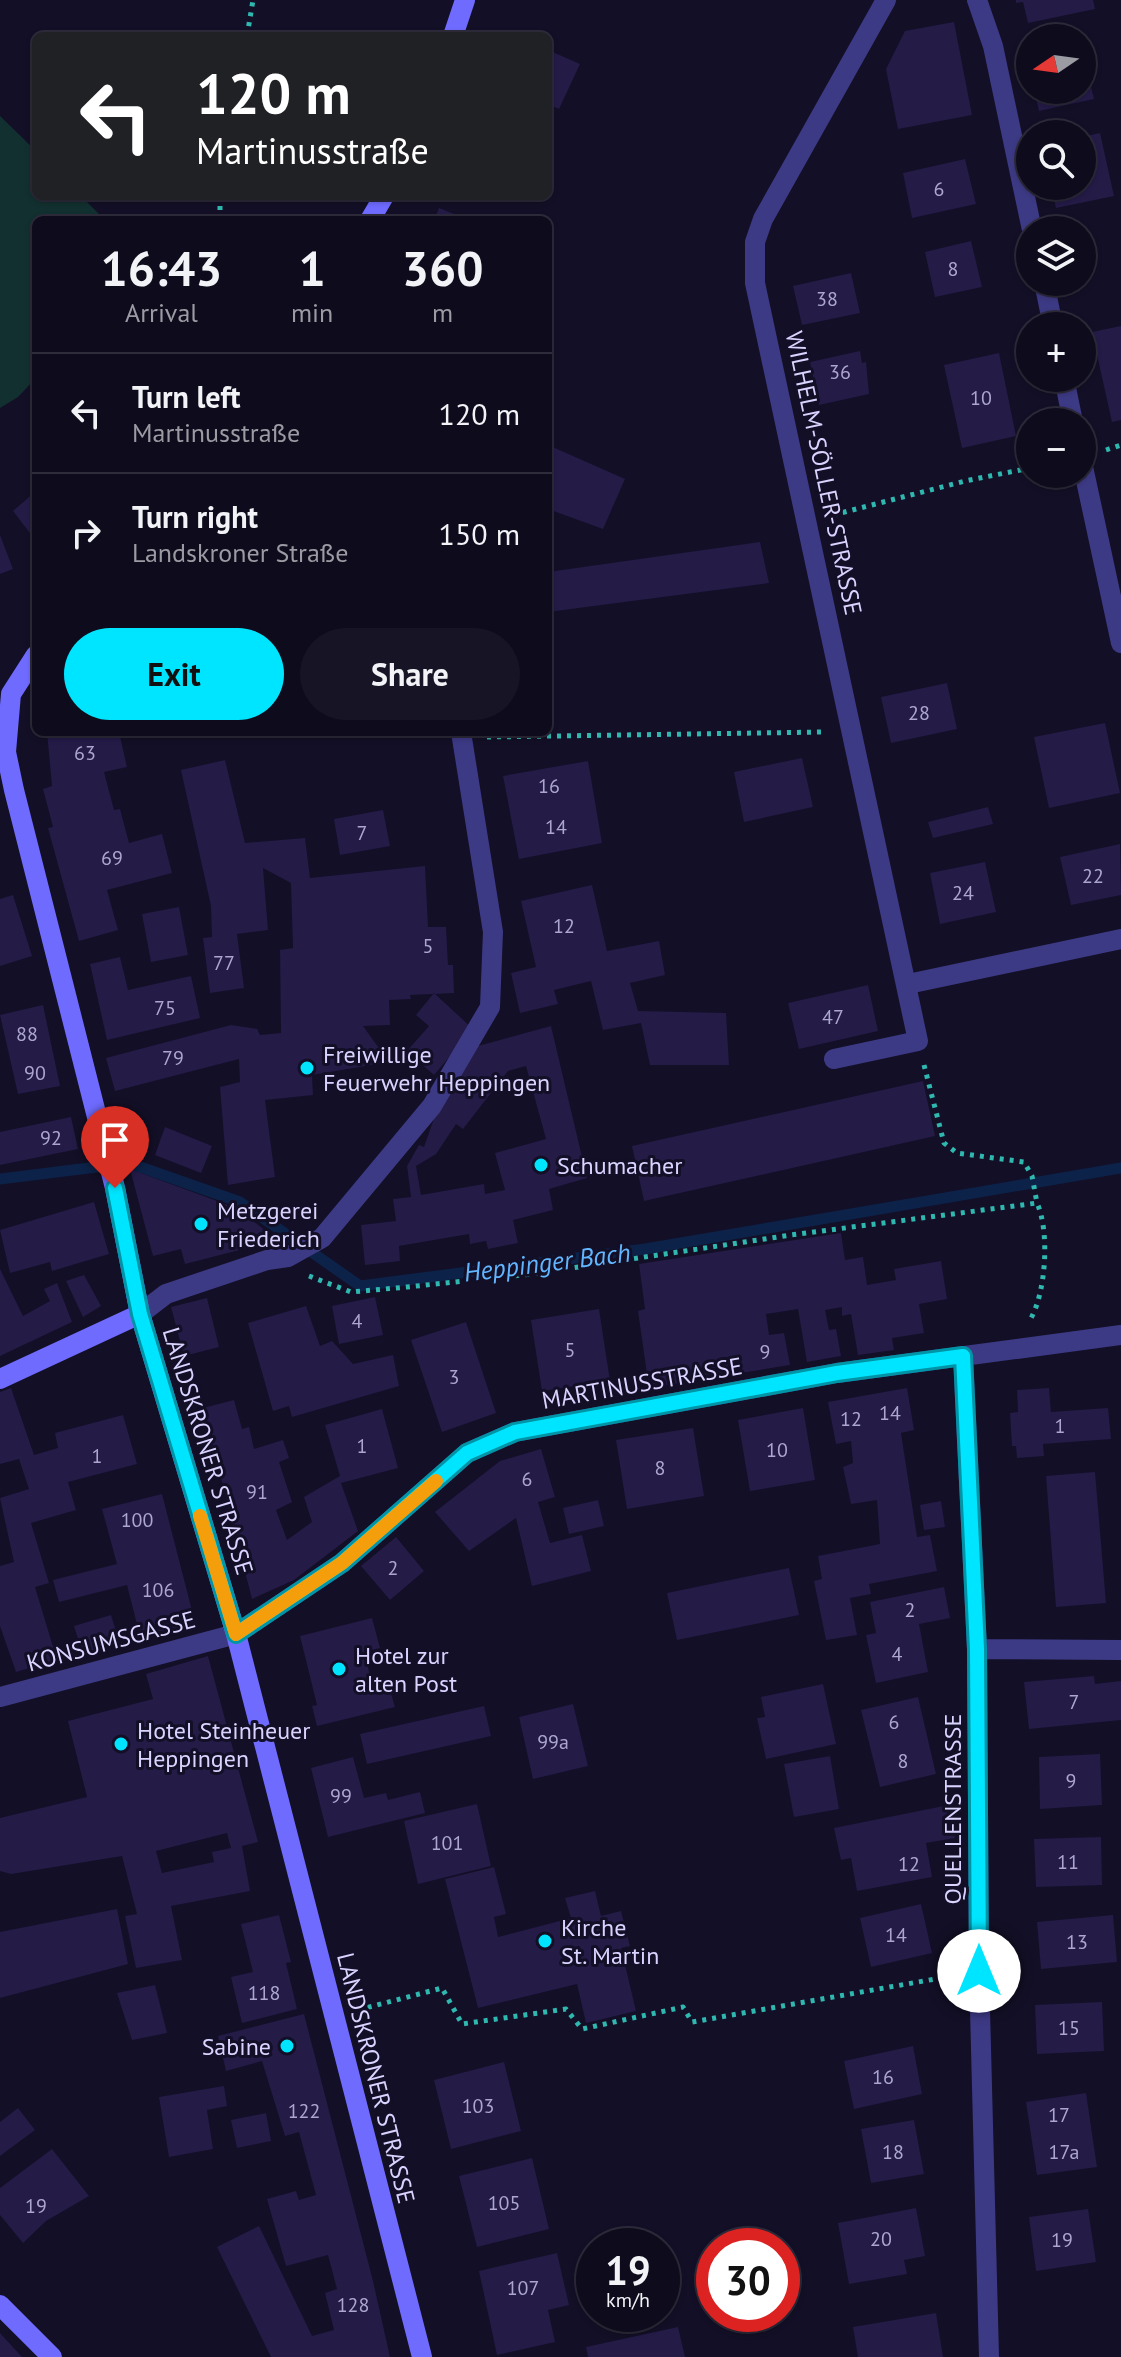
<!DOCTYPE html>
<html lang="en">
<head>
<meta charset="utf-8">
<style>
  body { margin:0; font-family:"PT Sans",sans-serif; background:#171425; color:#f1f3f6; height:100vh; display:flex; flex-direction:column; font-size:30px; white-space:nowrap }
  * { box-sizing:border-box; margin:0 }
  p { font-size:26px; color:#9b9ba3 }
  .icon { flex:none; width:44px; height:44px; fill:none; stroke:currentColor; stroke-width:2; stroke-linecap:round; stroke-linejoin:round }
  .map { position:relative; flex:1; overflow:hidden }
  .details { position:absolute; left:32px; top:216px; width:520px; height:520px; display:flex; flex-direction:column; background:#0e0b1c; border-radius:12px; box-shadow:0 2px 6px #0004,0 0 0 2px #2e2b3b }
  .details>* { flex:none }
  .hud { position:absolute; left:32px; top:32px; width:520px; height:168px; border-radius:12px; box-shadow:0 2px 6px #0004,0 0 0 2px #2e2b3b; background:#202124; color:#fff; overflow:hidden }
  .needle { width:52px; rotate:257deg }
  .controls { position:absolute; left:1016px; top:24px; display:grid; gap:16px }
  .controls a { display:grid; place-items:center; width:80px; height:80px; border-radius:50%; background:#0e0b1c; box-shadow:0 2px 6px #0004,0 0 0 2px #2e2b3b; font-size:40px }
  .speed { position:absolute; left:576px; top:2228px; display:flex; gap:16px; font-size:40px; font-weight:700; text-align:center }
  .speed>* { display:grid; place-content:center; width:104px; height:104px; border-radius:50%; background:#0e0b1c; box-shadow:0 2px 6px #0004,0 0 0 2px #2e2b3b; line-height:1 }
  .speed small { font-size:20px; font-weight:400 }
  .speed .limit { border:12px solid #d22; background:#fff; color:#111 }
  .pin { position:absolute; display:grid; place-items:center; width:68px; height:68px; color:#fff; margin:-82px -34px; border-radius:50% 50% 50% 0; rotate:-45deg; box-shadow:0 0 8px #0007 }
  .pin .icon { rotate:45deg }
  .me { position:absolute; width:88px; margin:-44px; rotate:0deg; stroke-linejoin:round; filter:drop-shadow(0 0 6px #0008) }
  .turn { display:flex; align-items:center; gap:28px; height:168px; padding:0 32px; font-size:36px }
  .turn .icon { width:104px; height:104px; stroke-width:2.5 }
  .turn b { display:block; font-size:56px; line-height:68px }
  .eta { display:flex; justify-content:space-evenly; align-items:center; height:136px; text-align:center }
  .eta b { font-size:48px; font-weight:800; line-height:56px }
  .primary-button { display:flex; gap:16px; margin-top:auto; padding:16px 32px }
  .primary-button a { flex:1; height:92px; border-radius:48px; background:#00e5ff; color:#111; font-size:32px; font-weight:800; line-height:92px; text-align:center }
  .primary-button a+a { background:#171425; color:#f1f3f6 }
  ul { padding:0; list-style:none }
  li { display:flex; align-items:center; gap:24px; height:120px; padding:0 32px; border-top:2px solid #2e2b3b }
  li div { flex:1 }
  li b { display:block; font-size:30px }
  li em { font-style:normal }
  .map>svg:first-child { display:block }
  .green { fill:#12302f }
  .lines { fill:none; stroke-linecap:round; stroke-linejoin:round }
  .stream { stroke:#0c2248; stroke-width:11 }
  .building { fill:#241b47; fill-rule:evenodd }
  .path { stroke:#2fb8b0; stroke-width:5; stroke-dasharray:4 6; stroke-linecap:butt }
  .street { stroke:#3d3a85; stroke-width:20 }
  .secondary { stroke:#6f6bff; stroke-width:20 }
  .route-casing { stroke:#0095a6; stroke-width:20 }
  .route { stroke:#00e5ff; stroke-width:14 }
  .slow { stroke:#f59e0b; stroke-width:14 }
  .poi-dot { fill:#00e5ff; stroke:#130f26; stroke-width:3 }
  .labels { text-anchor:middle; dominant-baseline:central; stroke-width:6; stroke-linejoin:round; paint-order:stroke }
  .number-label { font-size:20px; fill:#aca6d1 }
  .street-label { font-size:24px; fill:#d9d4ff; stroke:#130f26 }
  .poi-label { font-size:24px; fill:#d9d4ff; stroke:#130f26; text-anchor:start }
  .water-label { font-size:26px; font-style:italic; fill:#62b6ff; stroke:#130f26 }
</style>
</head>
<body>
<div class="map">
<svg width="1121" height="2357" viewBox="0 0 1121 2357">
  <rect width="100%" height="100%" fill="#130f26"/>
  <!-- green -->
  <path class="green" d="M0,116l36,35v45h45l24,24h-69v158l-18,19 -18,11z"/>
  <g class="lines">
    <!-- stream -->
    <path class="stream" d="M0,1179l129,-16 111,39 120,84 285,-37 476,-81"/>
  </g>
  <!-- building -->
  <path class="building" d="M1016,0h77l2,9 -67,14 -5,-21 -7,1z
    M954,22l18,93 -74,14 -12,-60 19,-38z
    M1082,49l12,50 -55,12 -5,-21h48z
    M548,50l32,14 -21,45 -11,-5z
    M1100,133l14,63 -58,12 -5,-22h31v-49z
    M965,159l11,45 -64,14 -9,-45z
    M439,208l30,12h-35z
    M971,241l11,46 -47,10 -10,-45z
    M851,273l9,40 -58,12 -9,-39z
    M1121,326v94l-9,2 -20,-90z
    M860,351l2,12 4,-1 3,32 -50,11 -9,-43z
    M999,353l17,83 -54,12 -18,-83z
    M548,445l77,34 -22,50 -55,-20z
    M36,491v50l-23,-30z
    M0,535l13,34 -13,5z
    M760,542l9,41 -221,29v-40z
    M947,683l10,46 -66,14 -10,-46z
    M1105,723l15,70 -71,15 -15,-71z
    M47,732h72l8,35 -23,5 10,38 6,-1 9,34 33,-9 10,39 -65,17 11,40 -39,11 -31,-113 5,-1 -10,-38 9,-3z
    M802,758l11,49 -69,15 -10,-50z
    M225,760l20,83 60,-5 5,40 115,-12 3,61h18l2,38h5l1,28 -44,2 1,4 -22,1 1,25 -27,1 26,36 -77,13 1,20 -48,5 10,77 -47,8 -8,-98 20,-5 -1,-23 -124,32 -9,-33 125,-33 26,4 3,6 21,-2 -1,-83 13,-2 -2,-65 -28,-15 5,62 -31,4 7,54 -34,5 -7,-55 9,-1 -1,-31 -30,-136z
    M588,761l14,82 -83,16 -16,-83z
    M988,807l5,17 -60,14 -5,-16z
    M383,810l7,36 -50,9 -6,-36z
    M1120,844l1,51 -50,10 -11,-48z
    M985,862l11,50 -56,12 -10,-51z
    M592,885l15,66 52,-10 6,34 -35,8 8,28 88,2 3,52h-79l-9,-42 -38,7 -12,-49 -37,9 4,14 -38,9 -9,-40 25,-6 -15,-66z
    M13,895l19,61 -32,10v-67z
    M179,907l9,48 -37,7 -9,-48z
    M120,957l8,33 63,-14 9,42 -93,22 -17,-76z
    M868,985l10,46 -79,18 -11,-46z
    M434,993l39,36 -39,46 -27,-24 22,-25 -13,-11z
    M43,1005l17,81 -42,8 -18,-79z
    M551,1026l36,152 -38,11 4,21 -40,10 5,23 -30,6 -2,-8 -16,3 -1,-10 -70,12 1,15 -35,4 -4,-40 35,-4 -3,-22 18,-2 -4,-31 12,-21 5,2 13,-37 41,-64zM526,1066l20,73 -51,14 10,37 -20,4 -1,-10 -63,11 -5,-29 20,-12 20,-30 7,5 45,-58z
    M923,1081l12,55 -291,65 -12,-55z
    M71,1117l7,32 -78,16v-33z
    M165,1127l47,19 -11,27 -46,-18z
    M130,1169l106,39 42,32 -93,24 -4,-15 -28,7z
    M94,1202l15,52 -57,17 -2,-9 -40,11 -10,-43z
    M841,1233l4,27 18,-3 4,28 29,-5 -2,-11 47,-8 6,38 -28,5 5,29 -32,5 2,12 -36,5 -7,-41 -9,2v-9l-17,3 4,20 7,-1 5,27 -34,6 -9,-53 -32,5 3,21 15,-2 6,32 -141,23 -11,-77 7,-2 -6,-45z
    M0,1269l23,47 27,-15 -6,-12 13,-6 15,39 -72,34z
    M84,1275l17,31 -18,11 -17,-36z
    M375,1297l8,38 -44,9 -7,-38z
    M207,1298l12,49 -35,9 -13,-49z
    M306,1306l14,40 12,-5 21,23 40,-9 6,31 -107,31 -3,-11 -16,5 -25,-88z
    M599,1309l11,72 -68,10 -11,-71z
    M466,1322l30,91 -54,19 -31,-92z
    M11,1388l23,67 24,-7 -3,-15 68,-18 14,49 -69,18 8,28 -45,13 18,60 -14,4 22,73 -41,12 -16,-46v-60l14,-4 -14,-64 29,-9 -10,-30 -19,5v-72z
    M907,1388l7,42 -13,3 16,104 13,-2 7,36 -68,13 2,10 -21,4 7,37 -31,5 -12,-59 8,-2 -4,-23 62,-12 -3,-44 -26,4 -8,-37 10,-4 -2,-22 -15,3 -8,-42z
    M1049,1388l2,24 57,-4 3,31 -68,5 1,12 -27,2 -1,-12h-4l-2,-33 8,-1 -1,-22z
    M234,1400l8,29 7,-2 5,22 29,-9 6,18 -10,4 13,40 -16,8 11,30 25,-18 -8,-25 36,-21 -15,-51 57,-16 16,59 -57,15 17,48 -64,49 -42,19 -49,-191z
    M803,1408l12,72 -65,11 -12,-71z
    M693,1428l11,68 -77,13 -11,-69z
    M541,1449l14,48 -17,5 12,41 32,-8 9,36 -59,15 -16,-68 -47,33 -34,-39 65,-51z
    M1095,1472l11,131 -50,4 -10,-131z
    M162,1494l34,132 -55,14 -14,-55 -68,17 -6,-22 64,-16 -15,-55z
    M598,1500l6,26 -35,8 -6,-26z
    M941,1501l4,26 -21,3 -4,-25z
    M396,1537l28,34 -34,29 -29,-34z
    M789,1568l10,47 -122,25 -10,-47z
    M944,1587l6,31 -31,6 9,48 -52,11 -10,-48 10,-2 -6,-31z
    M111,1615l9,29 -37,11 -9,-29z
    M372,1618l8,30 -16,4 10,39 15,-4 6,20 -78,19 -5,-20 5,-1 -17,-69z
    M208,1656l50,186 -16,4 8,45 -79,15 11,54 -46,8 -11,-52 12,-2 -15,-58 -111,18 -11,-3v-53l87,-21 -19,-76 85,-22 -7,-25zM227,1833l4,15 -19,4 2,10 -52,11 -6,-22z
    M1094,1676l1,8 26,-3v39l-92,9 -5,-47z
    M823,1684l13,60 -70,15 -9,-41 8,-1 -4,-20z
    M918,1697l18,77 -56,13 -19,-77z
    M573,1704l15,62 -55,13 -14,-62z
    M484,1706l7,30 -124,28 -7,-30z
    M1100,1754l2,51 -62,4 -1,-52z
    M830,1756l9,53 -45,8 -10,-53z
    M353,1757l11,41 22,-5 2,7 32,-8 5,21 -97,24 -17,-69z
    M477,1804l14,62 -73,18 -14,-63z
    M949,1805l6,33 -29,5 6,34 -75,14 -6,-33 -10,2 -7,-32z
    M1101,1837l1,48 -66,2 -2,-48z
    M494,1867l12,47 -12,3 4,20 73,-19 -6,-20 30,-7 6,25 20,-5 9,35 -9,2 15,63 -50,12 -9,-39 -99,24 -33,-129z
    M921,1904l11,49 -61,14 -11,-49z
    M117,1909l11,55 -128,34v-66z
    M279,1915l12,47 -5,1 11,46 -55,14 -11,-46 22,-5 -12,-48z
    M1113,1915l4,47 -76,7 -4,-47z
    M155,1985l12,48 -35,7 -15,-47z
    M1102,2002l2,49 -67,3 -2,-49z
    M304,2014l69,267 17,76h-119l-54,-110 42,-21 53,110 22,-6 -9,-37 12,-4 -9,-34 -42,11 -19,-67 29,-8 3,9 17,-5 -17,-63 -14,4 -23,-75 -36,10 -8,-35z
    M913,2046l9,48 -68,15 -10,-48z
    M504,2062l17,69 -70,18 -17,-69z
    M224,2086l3,20 -20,4 6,39 -44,8 -10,-60z
    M1086,2093l11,74 -60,8 -11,-73z
    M18,2108l17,22 -35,26v-34z
    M266,2113l5,28 -34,7 -6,-28z
    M914,2120l10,54 -53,9 -10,-54z
    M52,2149l37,47 -43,25 -23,22 -23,-28v-27z
    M532,2158l17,71 -72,18 -18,-71z
    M916,2208l9,48 -21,4 3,14 -58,10 -11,-61z
    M1088,2209l8,53 -60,9 -7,-54z
    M557,2253l12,52 -21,5 7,32 -58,13 -18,-84z
    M936,2313l7,44h-85l-5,-30z
    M678,2327l7,30h-97l-2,-10z
    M0,2333l22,24h-22z"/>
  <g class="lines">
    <!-- path -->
    <path class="path" d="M247,36l6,-36
      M220,196v24
      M1106,450l15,-5
      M833,515l132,-34 65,-13
      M487,737l338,-5
      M924,1065l20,78 13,10 67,9 8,14 5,27
      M309,1276l42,16 56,-5 125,-13 259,-39 246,-32c13,29 9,90 -7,117
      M358,2010l84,-22 20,36 104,-15 16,20 101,-22 9,15 260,-46"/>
    <!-- street -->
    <path class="street" d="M977,0l16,46 39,184
      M1044,282l9,44
      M1064,378l9,44
      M1082,462l39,181
      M908,984l213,-45
      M834,1059l84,-18 -163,-758v-41l8,-23 123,-219
      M140,1314l26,-20 101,-34 21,-3 34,-19 110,-132 58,-99 3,-75 -32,-200
      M963,1356l14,293 2,322 10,386
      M977,1649l144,1
      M0,1697l236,-63 106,-71 125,-110 48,-21 322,-59 284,-38"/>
    <!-- secondary -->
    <path class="secondary" d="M453,36l12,-36
      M370,220l14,-24
      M36,655l-25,39 -5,58 8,38 101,398 25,126 96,320 186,723
      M0,1379l140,-65
      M0,2305l52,52"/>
  </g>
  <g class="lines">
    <!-- route casing -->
    <g class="route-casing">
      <path id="route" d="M115,1188l25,126 96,320 106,-71 125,-110 48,-21 322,-59 126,-17 14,293 2,322"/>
    </g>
    <!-- route -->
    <use href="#route" class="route"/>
    <!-- slow -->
    <path class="slow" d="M200,1516l36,118 106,-71 94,-82"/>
  </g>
  <!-- markers -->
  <g class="poi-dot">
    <circle cx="307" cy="1068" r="8"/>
    <circle cx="541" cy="1165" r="8"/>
    <circle cx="201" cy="1224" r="8"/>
    <circle cx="339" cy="1669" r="8"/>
    <circle cx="121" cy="1744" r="8"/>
    <circle cx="545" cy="1941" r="8"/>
    <circle cx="287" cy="2046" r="8"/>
  </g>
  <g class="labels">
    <!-- number labels -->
    <g class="number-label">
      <text x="939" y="189">6</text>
      <text x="953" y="269">8</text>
      <text x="827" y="299">38</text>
      <text x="840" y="372">36</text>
      <text x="981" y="398">10</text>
      <text x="919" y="713">28</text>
      <text x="85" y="753">63</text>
      <text x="549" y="786">16</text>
      <text x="556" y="827">14</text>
      <text x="362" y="833">7</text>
      <text x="112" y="858">69</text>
      <text x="1093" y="876">22</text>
      <text x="963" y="893">24</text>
      <text x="564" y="926">12</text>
      <text x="428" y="946">5</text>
      <text x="224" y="963">77</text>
      <text x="165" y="1008">75</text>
      <text x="833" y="1017">47</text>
      <text x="27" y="1034">88</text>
      <text x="173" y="1058">79</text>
      <text x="35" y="1073">90</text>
      <text x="51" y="1138">92</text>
      <text x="357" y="1321">4</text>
      <text x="570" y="1350">5</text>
      <text x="765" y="1352">9</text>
      <text x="454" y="1377">3</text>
      <text x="890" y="1413">14</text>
      <text x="851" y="1419">12</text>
      <text x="1060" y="1426">1</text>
      <text x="362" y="1446">1</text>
      <text x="777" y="1450">10</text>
      <text x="97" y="1456">1</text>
      <text x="660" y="1468">8</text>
      <text x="527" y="1479">6</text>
      <text x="257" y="1492">91</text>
      <text x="137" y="1520">100</text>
      <text x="393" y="1568">2</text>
      <text x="158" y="1590">106</text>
      <text x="910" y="1610">2</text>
      <text x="897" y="1654">4</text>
      <text x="1074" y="1702">7</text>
      <text x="894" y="1722">6</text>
      <text x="553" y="1742">99a</text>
      <text x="903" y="1761">8</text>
      <text x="1071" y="1781">9</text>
      <text x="341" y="1796">99</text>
      <text x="447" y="1843">101</text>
      <text x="1068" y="1862">11</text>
      <text x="909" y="1864">12</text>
      <text x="896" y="1935">14</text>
      <text x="1077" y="1942">13</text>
      <text x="264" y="1993">118</text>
      <text x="1069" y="2028">15</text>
      <text x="883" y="2077">16</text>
      <text x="478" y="2106">103</text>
      <text x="304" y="2111">122</text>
      <text x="1059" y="2115">17</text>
      <text x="893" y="2152">18</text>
      <text x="1064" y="2152">17a</text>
      <text x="504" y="2203">105</text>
      <text x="36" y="2206">19</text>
      <text x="881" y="2239">20</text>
      <text x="1062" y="2240">19</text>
      <text x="523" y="2288">107</text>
      <text x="353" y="2305">128</text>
    </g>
    <!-- street labels -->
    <g class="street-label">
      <text transform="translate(824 473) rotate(78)">WILHELM-SÖLLER-STRASSE</text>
      <text transform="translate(642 1383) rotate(-10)">MARTINUSSTRASSE</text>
      <text transform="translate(208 1451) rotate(73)">LANDSKRONER STRASSE</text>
      <text transform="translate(111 1641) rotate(-15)">KONSUMSGASSE</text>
      <text transform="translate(952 1809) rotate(-90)">QUELLENSTRASSE</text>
      <text transform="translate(376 2078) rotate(76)">LANDSKRONER STRASSE</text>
    </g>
    <!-- poi labels -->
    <g class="poi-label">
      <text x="323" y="1054">Freiwillige<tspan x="323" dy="28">Feuerwehr Heppingen</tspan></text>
      <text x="557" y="1165">Schumacher</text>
      <text x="217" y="1210">Metzgerei<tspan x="217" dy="28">Friederich</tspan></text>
      <text x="355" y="1655">Hotel zur<tspan x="355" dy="28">alten Post</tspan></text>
      <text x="137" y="1730">Hotel Steinheuer<tspan x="137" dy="28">Heppingen</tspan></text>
      <text x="561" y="1927">Kirche<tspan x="561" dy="28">St. Martin</tspan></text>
      <text x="271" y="2046" text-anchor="end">Sabine</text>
    </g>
    <!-- water labels -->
    <g class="water-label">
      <text transform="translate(547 1262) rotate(-7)">Heppinger Bach</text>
    </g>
  </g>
</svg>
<div class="controls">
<a><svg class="needle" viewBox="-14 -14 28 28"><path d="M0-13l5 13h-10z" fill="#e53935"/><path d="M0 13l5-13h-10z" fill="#9b9ba3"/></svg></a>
<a><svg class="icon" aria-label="search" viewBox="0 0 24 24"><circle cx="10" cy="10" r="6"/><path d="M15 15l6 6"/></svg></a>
<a><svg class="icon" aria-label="layers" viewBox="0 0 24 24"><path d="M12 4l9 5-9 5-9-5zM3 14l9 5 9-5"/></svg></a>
<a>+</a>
<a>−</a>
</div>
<div class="speed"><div>19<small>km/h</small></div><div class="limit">30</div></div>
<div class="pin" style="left:115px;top:1188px;background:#d93025"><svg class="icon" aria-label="arrive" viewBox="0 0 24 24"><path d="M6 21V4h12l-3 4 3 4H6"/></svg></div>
<svg class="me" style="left:979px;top:1971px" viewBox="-20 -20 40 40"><circle r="19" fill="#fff"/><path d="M0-13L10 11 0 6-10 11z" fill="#00e5ff"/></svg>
<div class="hud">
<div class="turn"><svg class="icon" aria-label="left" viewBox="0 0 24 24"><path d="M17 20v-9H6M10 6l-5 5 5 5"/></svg><div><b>120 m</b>Martinusstraße</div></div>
</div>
<section class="details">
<div class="eta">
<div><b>16:43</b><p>Arrival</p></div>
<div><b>1</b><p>min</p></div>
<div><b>360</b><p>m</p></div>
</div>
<ul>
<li><svg class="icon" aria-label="left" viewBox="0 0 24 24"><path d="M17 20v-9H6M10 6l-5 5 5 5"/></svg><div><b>Turn left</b><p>Martinusstraße</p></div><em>120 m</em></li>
<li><svg class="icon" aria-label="right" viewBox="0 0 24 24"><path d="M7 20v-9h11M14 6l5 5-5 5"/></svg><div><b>Turn right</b><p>Landskroner Straße</p></div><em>150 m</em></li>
</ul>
<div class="primary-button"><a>Exit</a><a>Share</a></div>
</section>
</div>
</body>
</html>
